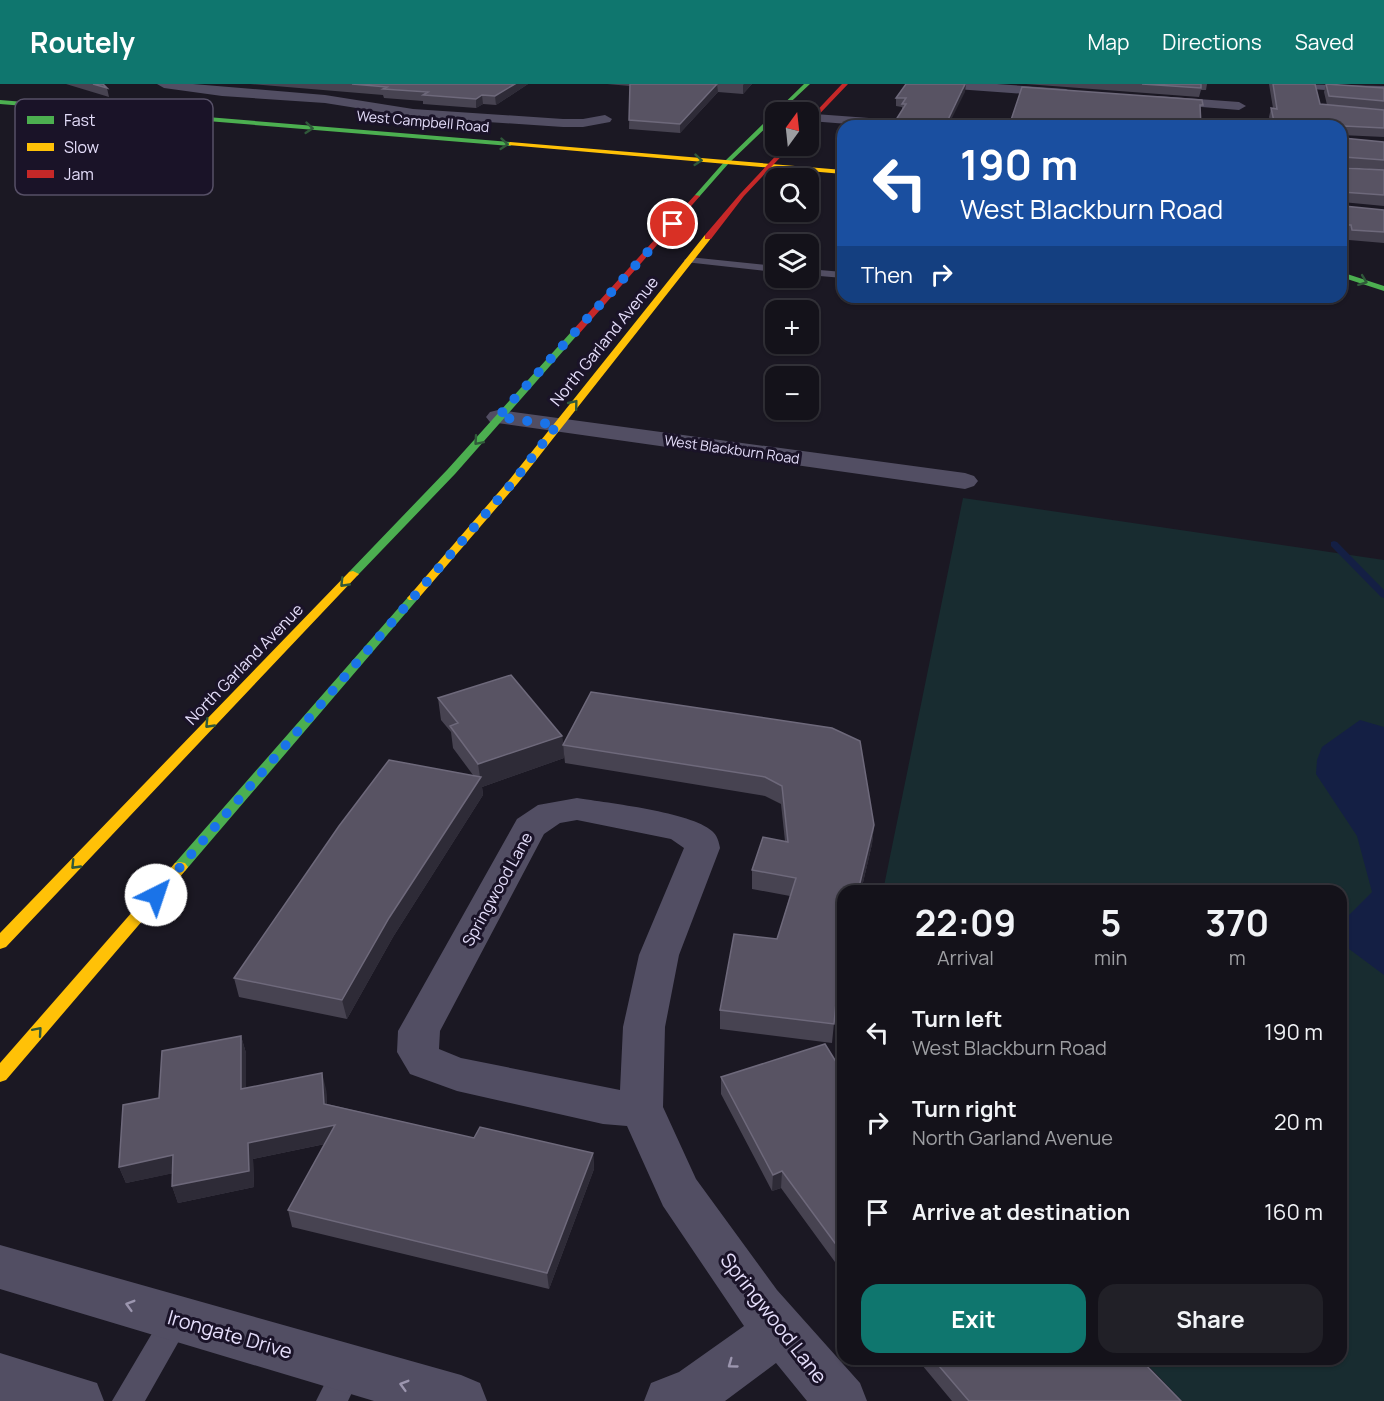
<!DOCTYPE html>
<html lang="en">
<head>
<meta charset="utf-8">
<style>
  body { margin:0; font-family:Manrope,sans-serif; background:#212027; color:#f1f3f6; height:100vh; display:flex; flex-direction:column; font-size:22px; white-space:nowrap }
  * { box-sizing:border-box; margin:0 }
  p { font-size:20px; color:#9d9ea2 }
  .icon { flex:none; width:33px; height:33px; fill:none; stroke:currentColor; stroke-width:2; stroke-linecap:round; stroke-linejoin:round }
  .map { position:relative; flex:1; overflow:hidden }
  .details { position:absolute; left:837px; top:801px; width:510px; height:480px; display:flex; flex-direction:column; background:#14121a; border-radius:18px; box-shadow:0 2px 4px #0004,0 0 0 2px #333239 }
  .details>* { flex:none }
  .banner { position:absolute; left:837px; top:36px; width:510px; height:183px; border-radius:18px; box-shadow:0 2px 4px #0004,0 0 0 2px #333239; background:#1a4fa0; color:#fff; overflow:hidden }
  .needle { width:39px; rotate:15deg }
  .buttons { position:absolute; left:765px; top:18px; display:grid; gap:12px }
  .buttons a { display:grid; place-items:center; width:54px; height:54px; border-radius:12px; background:#14121a; box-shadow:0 2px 4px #0004,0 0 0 2px #333239; font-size:30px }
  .pin { position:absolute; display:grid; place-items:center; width:51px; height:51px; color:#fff; margin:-26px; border:3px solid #fff; border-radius:50%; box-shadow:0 2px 6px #0007 }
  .me { position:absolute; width:66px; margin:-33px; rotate:41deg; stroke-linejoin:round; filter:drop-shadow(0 0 4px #0008) }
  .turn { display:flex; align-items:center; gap:21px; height:126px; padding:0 24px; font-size:27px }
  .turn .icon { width:78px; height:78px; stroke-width:2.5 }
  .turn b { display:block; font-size:42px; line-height:51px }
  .then { display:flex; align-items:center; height:57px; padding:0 24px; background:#0003; gap:12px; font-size:22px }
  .eta { display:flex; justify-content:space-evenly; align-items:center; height:102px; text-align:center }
  .eta b { font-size:36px; font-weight:700; line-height:42px }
  .action { display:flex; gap:12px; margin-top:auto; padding:12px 24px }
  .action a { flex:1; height:69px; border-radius:18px; background:#0f766e; color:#fff; font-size:24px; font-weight:700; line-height:69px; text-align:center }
  .action a+a { background:#212027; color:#f1f3f6 }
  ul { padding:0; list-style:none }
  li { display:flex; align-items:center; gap:18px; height:90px; padding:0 24px }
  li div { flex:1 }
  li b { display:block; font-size:22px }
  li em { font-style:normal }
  header { display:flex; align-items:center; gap:36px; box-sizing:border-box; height:84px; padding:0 30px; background:#0f766e; color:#fff }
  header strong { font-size:28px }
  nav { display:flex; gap:33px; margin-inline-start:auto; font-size:21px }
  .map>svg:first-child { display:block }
  .green { fill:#182c30 }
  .water { fill:#141f44 }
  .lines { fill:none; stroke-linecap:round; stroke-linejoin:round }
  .stream { fill:#141f44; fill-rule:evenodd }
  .lane { fill:#524e63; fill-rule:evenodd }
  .street { fill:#524e63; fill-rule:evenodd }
  .fast { fill:#4caf50; fill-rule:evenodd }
  .slow { fill:#ffc107; fill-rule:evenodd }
  .jam { fill:#c62828; fill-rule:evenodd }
  .wall { fill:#474351; fill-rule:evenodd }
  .shaded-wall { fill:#2e2b37 }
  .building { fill:#585363; stroke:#6e697b; stroke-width:1.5 }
  .oneway { stroke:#30593a }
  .oneway2 { stroke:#9c96af }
  .route { stroke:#1a73e8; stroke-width:10; stroke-dasharray:0 18 }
  .labels { text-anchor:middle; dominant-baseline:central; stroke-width:6; stroke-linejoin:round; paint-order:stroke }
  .far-street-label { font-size:14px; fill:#e5defb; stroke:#1a1328 }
  .street-label { font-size:16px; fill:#e5defb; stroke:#1a1328 }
  .near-street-label { font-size:20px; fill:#e5defb; stroke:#1a1328 }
  .key { fill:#1a1328; stroke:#575067; stroke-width:1.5 }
  .key-label { font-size:16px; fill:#e5defb }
</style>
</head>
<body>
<header>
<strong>Routely</strong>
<nav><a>Map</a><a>Directions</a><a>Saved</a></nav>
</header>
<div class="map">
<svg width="1384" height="1317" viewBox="0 0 1384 1317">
  <rect width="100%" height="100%" fill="#1b1823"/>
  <!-- green -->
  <path class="green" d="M963,414l421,62v841h-202l-40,-42h199v-468h-458z"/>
  <!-- water -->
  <path class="water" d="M1360,636l24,7v248l-43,-32v-20l31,-31 -15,-56 -41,-62 1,-14 5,-13z"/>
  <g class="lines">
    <!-- stream -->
    <path class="stream" d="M1334,457l3,1 47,48v8l-3,-1 -50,-51v-4z"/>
    <!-- lane -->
    <path class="lane" d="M689,173l87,9v6l-91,-10 -1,-2z
      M808,185l35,3v6l-35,-3z
      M177,1220l10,4 5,10 -47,83h-33l55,-93z
      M348,1270l11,5 4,10 -15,32h-32l21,-42z"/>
    <!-- street -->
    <path class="street" d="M157,0h36l132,11 88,14 150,10h20l22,-4 7,4 -2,3 -27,5h-20l-150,-10 -88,-14 -103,-7 -58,-8z
      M935,0h62l69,5 7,4 -7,4 -124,-9z
      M1289,0l95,2v8l-88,-6z
      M1157,12l82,6 7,4 -7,4 -87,-7 -2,-3z
      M815,30l54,4 7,4 -3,4 -63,-5 -2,-4z
      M498,326l467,63 9,3 4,5 -4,5 -9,3 -475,-67 -4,-5 4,-5z
      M577,714c31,5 114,14 135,33 5,4 7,11 8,17l-41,107 -14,72 -2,80 33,72 81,111 83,93 7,18h-60l-31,-38 -51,38h-81l7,-18 28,-11 65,-46 -81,-120 -36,-80 -24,-2 -146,-33 -47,-17 -13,-22 1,-21 119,-212 21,-14zM577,736l94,19 13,9 -45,107 -16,72 -3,63 -159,-32 -22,-9 1,-18 104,-197 16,-11z
      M0,1161l461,130 19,8 7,18h-113l-374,-112z
      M0,1269l97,30 7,18h-104z"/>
    <!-- fast -->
    <path class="fast" d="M804,0h6l-30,28h-4v6l-47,45 -30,34h-4v-2l30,-34z
      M0,16l510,42 3,2 -3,2 -510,-42z
      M1341,188l43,14v5l-43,-14z
      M572,247l7,2 -124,141 -98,102h-8v-4l98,-102z
      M413,510l6,4 -2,2 -232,271h-10l-3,-4 3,-4 234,-267z"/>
    <!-- slow -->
    <path class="slow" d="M510,58l333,28v4l-335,-29z
      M705,151l7,2 -194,246 -101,117h-8l-2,-2 2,-2 101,-117z
      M353,487l6,3 -2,2 -351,371 -6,2v-16l349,-361z
      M180,778l5,1 3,4 -3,4 -179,209 -6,2v-19l175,-200z"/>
    <!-- jam -->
    <path class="jam" d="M842,0h6l-40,42v-6z
      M785,62h6l-47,50 -33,43h-6v-4l35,-41z
      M695,111l5,1 -122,139h-6v-4z"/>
  </g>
  <!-- wall -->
  <path class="wall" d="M66,0h37l4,4 2,9z
    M250,0h278l-32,21 -13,-1 -7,4 -53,-4v-3l-39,-3 -1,-3z
    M607,0h145l-9,10 -25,-2 -38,41 -51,-4 1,-43z
    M1026,0h181l-1,6h-5l-2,7z
    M1269,0h46l5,20 64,6v27l-43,-2v1l2,2 41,4v64l-42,-4v2l2,2 40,4v33l-35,-3 -1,-4 -7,-1v-109h-70l-2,-9 2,-9h2zM1343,83l40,3 -39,-2z
    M1326,0l58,4v22l-57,-5 -3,-13z
    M965,8l-63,19v-4l-6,-1v-8z
    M591,608l283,133 -2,19 -11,47h-18v53h-1l-10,99 -112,-14v-19l57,-71 13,-43 -38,-7v-19l33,-29 -4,-37 -16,-8 -200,-33 -2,-18z
    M438,614l124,38 2,22 -82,29 1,8 -90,142 -46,82 -108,-22 -5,-19 239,-203 -20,-27 -2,-16 -10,-12z
    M241,952l5,17v35l80,1 1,15 147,34 119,15 1,16 -45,120 -257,-62 -4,-17 37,-66 -72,15 1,28 -76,16 -6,-17 1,-13 -47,10 -7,-16 40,-69z
    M843,989v200l-62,-85 -9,3 -51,-97v-17z
    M917,1275h223l41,42h-229z"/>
  <!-- shaded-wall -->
  <path class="shaded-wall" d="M515,0h13l-32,21 -1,-9z
    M717,0l1,8 -38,41v-9z
    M744,0h8l-9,10v-9z
    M966,0l-1,8 -17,34h-3z
    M482,11l1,9 -7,4v-9z
    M562,652l2,22 -82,29 1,8 -90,142 -46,82 -5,-19 47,-82 91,-141 -2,-13z
    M874,741l-2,19 -11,47h-3z
    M241,952l5,17v52l-5,-16z
    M322,989l4,16 2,31 -4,-16z
    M335,1041l4,16 -86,18 1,28 -76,16 -6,-17 76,-43z
    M593,1069l1,16 -45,120 -2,-16z
    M173,1071l6,17 -53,11 -7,-16z
    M782,1087l-1,17 -9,3 1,-16z"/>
  <!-- building -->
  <path class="building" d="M93,0h10l4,4z
    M352,0h163l-20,12 -13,-1 -6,4 -53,-4 5,-3 -45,-3 4,-2z
    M630,0h87l-37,40 -51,-4z
    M906,0h59l-20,42h-53l14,-22h-4l4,-6h-10z
    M1142,0h59v4z
    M1273,0h42l5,20 64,6v18l-40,-2 -3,10 2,2 41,4v18l-40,-3 -3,8 3,3 40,2v25l-42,-3v12l2,2 40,4v22l-32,-2 -1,-5h-10v-99h-66l-4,-18 6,1z
    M1326,0l58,4v13l-55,-5z
    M1022,3l180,13 1,5h-3l1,21h-192z
    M511,591l51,61 -84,28 -28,-38 8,-3 -20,-25z
    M591,608l241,36 28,13 14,84 -16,66h-15v39l-9,94 -114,-14 14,-76 43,5 19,-61 -44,-8 11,-33 25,5 -6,-56 -17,-9 -202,-32z
    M389,676l92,17 -92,141 -47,82 -108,-22 105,-152z
    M241,952v53l81,-16 2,31 150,34 6,-11 113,26 -46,120 -259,-63 47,-85 -87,18 1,28 -77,15 1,-31 -54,12 4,-62 36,-7 3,-47z
    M825,960l18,29v181l-61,-83 -9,4 -52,-98z
    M933,1275h207l41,42h-212z"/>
  <!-- one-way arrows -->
  <defs><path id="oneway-chevron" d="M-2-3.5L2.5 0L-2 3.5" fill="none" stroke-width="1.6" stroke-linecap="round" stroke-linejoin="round" transform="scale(1.5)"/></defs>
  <g class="oneway">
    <use href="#oneway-chevron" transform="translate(309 44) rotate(5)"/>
    <use href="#oneway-chevron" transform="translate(504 60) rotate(5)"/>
    <use href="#oneway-chevron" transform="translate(698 76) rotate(5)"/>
    <use href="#oneway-chevron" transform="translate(1363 197) rotate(21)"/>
    <use href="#oneway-chevron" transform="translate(574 320) rotate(-51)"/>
    <use href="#oneway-chevron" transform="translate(478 357) rotate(131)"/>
    <use href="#oneway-chevron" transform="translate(344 499) rotate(134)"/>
    <use href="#oneway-chevron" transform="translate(209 640) rotate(134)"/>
    <use href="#oneway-chevron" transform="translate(75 781) rotate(134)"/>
    <use href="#oneway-chevron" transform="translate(38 947) rotate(-49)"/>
  </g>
  <g class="oneway2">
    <use href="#oneway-chevron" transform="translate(130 1221) rotate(-164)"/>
    <use href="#oneway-chevron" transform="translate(732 1280) rotate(144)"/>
    <use href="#oneway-chevron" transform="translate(404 1301) rotate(-164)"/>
  </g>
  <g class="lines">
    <!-- route -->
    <path class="route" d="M156,811l358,-414 43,-56 -59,-8 175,-193"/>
  </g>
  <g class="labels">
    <!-- far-street labels -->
    <g class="far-street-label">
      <text transform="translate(423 37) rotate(5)">West Campbell Road</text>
      <text transform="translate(732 365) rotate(8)">West Blackburn Road</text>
    </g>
    <!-- street labels -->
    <g class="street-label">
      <text transform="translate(604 257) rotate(-51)">North Garland Avenue</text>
      <text transform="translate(244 580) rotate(-46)">North Garland Avenue</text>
      <text transform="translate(497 805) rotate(-61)">Springwood Lane</text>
    </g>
    <!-- near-street labels -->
    <g class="near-street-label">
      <text transform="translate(774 1234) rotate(52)">Springwood Lane</text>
      <text transform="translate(230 1250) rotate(16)">Irongate Drive</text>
    </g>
  </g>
  <!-- legend -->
  <rect x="15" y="15" width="198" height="96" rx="9" class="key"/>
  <rect x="27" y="32" width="27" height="8" fill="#4caf50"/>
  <rect x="27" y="59" width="27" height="8" fill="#ffc107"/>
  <rect x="27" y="86" width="27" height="8" fill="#c62828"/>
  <g class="key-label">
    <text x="64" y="42">Fast</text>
    <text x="64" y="69">Slow</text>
    <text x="64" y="96">Jam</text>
  </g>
</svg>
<div class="buttons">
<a><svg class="needle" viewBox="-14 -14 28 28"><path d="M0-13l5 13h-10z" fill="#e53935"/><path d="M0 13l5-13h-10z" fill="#9d9ea2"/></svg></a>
<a><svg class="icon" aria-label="search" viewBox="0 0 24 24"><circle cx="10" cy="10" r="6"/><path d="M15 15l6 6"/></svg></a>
<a><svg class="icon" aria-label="layers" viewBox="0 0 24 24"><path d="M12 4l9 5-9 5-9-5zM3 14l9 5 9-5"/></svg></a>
<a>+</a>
<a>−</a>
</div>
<div class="pin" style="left:673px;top:140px;background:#d93025"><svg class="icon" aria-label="arrive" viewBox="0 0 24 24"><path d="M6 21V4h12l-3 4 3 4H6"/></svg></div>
<svg class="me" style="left:156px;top:811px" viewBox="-20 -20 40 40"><circle r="19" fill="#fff"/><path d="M0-13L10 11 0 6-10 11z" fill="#1a73e8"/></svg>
<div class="banner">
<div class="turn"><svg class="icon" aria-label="left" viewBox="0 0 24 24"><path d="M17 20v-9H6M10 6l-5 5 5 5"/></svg><div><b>190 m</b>West Blackburn Road</div></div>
<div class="then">Then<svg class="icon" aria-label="right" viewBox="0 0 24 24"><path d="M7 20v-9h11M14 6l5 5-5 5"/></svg></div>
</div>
<section class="details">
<div class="eta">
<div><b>22:09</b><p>Arrival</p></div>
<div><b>5</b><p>min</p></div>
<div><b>370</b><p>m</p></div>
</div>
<ul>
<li><svg class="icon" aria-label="left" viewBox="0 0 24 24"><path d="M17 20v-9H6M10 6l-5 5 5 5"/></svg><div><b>Turn left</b><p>West Blackburn Road</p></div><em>190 m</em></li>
<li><svg class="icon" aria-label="right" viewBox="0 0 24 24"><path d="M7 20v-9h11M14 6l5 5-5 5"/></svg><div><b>Turn right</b><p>North Garland Avenue</p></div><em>20 m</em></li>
<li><svg class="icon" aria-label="arrive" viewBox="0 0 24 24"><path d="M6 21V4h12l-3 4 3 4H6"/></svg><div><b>Arrive at destination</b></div><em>160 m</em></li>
</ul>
<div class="action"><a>Exit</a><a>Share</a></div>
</section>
</div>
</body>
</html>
